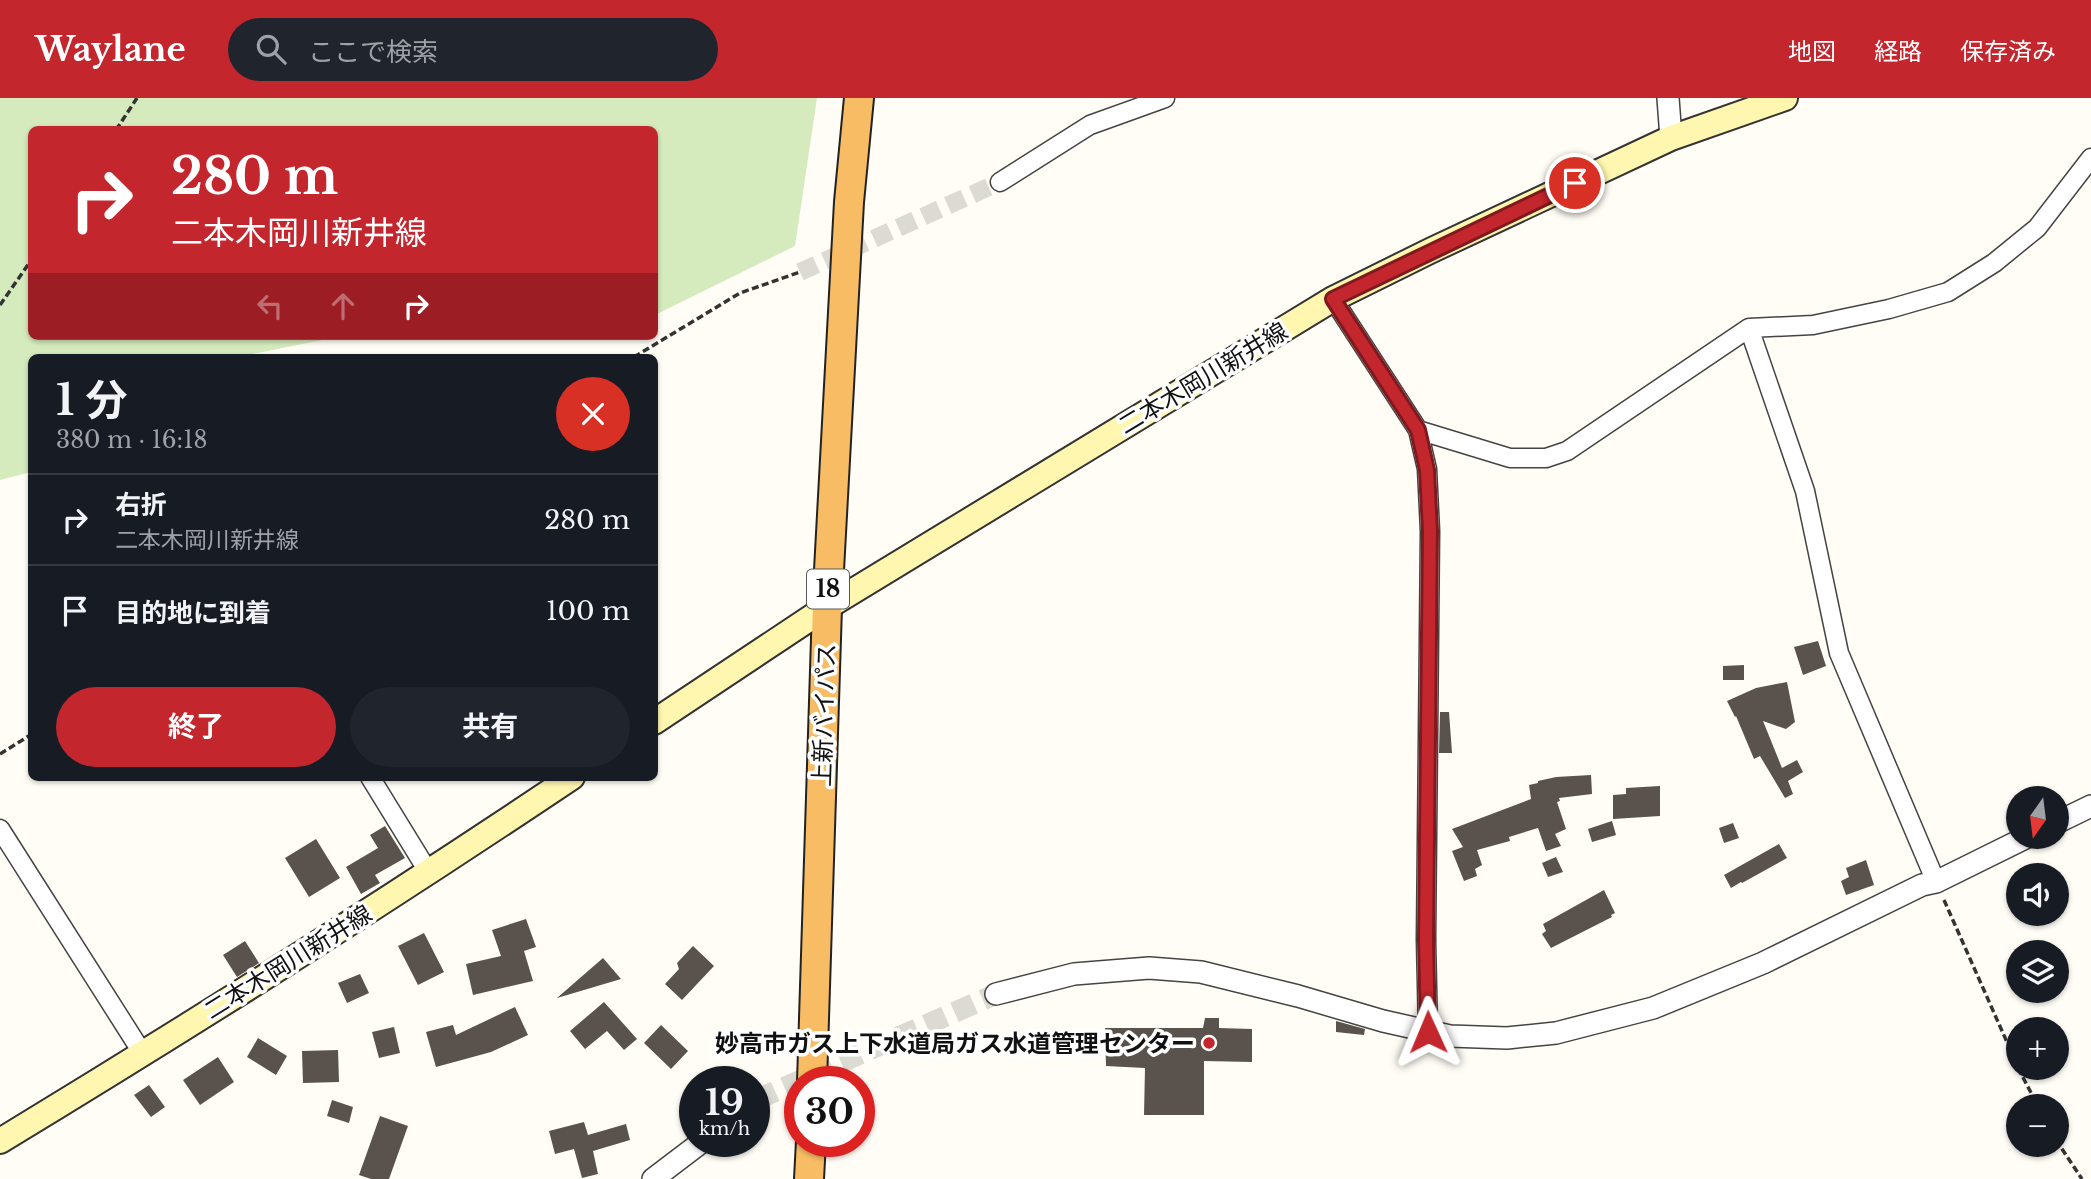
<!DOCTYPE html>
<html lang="ja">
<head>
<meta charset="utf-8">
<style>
  body { margin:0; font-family:"Libre Baskerville","Noto Sans JP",serif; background:#20242c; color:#f1f3f6; height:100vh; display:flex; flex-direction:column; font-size:26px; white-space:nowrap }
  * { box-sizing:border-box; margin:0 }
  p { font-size:23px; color:#9ea1a6 }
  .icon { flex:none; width:38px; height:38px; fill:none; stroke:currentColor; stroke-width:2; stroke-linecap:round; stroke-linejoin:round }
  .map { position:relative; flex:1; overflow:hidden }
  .panel { position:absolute; left:28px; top:256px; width:630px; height:427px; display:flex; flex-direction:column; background:#171b24; border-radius:10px; box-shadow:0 2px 5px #0004 }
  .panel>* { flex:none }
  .banner { position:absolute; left:28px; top:28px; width:630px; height:214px; border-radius:10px; box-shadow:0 2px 5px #0004; background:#c4262e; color:#fff; overflow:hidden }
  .needle { width:46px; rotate:194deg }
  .controls { position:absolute; left:2006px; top:688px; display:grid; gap:14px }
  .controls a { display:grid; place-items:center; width:63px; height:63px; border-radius:50%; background:#171b24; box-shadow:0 2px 5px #0004; font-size:35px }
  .speed { position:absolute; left:679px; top:968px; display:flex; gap:14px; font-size:35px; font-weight:700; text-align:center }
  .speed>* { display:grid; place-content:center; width:91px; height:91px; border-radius:50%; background:#171b24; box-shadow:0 2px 5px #0004; line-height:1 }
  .speed small { font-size:18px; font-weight:400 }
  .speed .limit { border:10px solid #d22; background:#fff; color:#111 }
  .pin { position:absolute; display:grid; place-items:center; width:60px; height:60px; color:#fff; margin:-30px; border:4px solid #fff; border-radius:50%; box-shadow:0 2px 7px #0007 }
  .me { position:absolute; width:77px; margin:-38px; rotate:359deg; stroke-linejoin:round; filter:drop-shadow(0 0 5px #0008) }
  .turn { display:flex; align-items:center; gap:24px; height:147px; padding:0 28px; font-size:32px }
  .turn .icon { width:91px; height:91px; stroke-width:2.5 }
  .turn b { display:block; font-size:49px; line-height:60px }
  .lanes { display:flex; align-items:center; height:66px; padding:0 28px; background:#0003; justify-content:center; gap:35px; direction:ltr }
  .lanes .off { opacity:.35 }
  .round { display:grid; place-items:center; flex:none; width:74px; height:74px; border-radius:37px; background:#20242c }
  .summary { display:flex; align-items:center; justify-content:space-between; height:119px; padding:0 28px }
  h1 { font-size:42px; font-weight:700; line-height:52px }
  .button { display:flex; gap:14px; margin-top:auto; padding:14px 28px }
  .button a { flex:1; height:80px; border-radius:42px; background:#c4262e; color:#fff; font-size:28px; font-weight:700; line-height:80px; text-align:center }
  .button a+a { background:#20242c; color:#f1f3f6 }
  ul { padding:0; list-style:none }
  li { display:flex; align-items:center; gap:21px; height:91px; padding:0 28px; border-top:2px solid #363941 }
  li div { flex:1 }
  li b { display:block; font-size:26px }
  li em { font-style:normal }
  header { display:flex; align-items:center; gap:42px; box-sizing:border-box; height:98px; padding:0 35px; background:#c4262e; color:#fff }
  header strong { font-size:33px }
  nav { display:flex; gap:38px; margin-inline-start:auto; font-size:24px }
  .search { width:490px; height:63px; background:#20242c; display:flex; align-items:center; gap:18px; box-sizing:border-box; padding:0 24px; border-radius:38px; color:#9ea1a6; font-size:26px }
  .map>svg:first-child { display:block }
  .green { fill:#d5ebbd }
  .building { fill:#5a524d }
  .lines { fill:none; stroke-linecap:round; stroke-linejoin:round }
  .minor-tunnel { stroke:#dbdad3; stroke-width:18; stroke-dasharray:18 9; stroke-linecap:butt }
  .tertiary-tunnel { stroke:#dbdad3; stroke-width:21; stroke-dasharray:21 10; stroke-linecap:butt }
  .minor-casing { stroke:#444; stroke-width:21 }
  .tertiary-casing { stroke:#444; stroke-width:24 }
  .secondary-casing { stroke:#333; stroke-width:28 }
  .trunk-casing { stroke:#222; stroke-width:32 }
  .path { stroke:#333; stroke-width:3.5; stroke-dasharray:7 3.5; stroke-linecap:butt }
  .minor { stroke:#fff; stroke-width:18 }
  .tertiary { stroke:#fff; stroke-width:21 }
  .secondary { stroke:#fff6b0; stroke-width:24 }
  .trunk { stroke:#f7bc64; stroke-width:28 }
  .route-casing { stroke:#7f191e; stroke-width:18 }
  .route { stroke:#c4262e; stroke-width:12 }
  .poi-dot { fill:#c4262e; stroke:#fff; stroke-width:2.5 }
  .labels { text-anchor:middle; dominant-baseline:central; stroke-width:7; stroke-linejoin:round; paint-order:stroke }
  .shield { fill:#fff; stroke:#585858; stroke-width:2 }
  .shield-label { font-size:23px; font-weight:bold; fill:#111 }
  .street-label { font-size:24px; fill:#111; stroke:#fff }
  .poi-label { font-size:24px; font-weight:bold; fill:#111; stroke:#fff; text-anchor:end }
</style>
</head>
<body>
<header>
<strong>Waylane</strong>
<div class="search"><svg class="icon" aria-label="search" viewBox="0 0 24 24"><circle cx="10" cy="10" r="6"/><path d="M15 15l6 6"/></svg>ここで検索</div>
<nav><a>地図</a><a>経路</a><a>保存済み</a></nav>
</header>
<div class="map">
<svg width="2091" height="1081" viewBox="0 0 2091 1081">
  <rect width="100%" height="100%" fill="#fffdf5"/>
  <!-- green -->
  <path class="green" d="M0,0h817l-22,148 -140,69 -1,-185h-622v206h507l-47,4 -165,-1 -89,18h-206l-1,115 -31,8z"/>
  <!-- building -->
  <path class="building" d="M1818,543l8,25 -23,9 -9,-28z
    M1744,567v15h-21v-14z
    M1787,584l8,40 -9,7 -23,-8 19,47 15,-8 6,12 -15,9 5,13 -8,4 -25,-42 -6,3 -18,-43 -1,1 -8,-16 29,-13z
    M1440,614h9l3,41h-13z
    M1591,677l1,19 -33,4 1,3 -3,1 9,27 -11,5 6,12 -15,5 -8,-23 -29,9 1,4 -33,9 5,15 -7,4 2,7 -13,5 -12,-30 11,-4 -11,-18 79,-30 -2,-14 9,-2v-2l18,-4z
    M1660,688v30l-47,3v-24l13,-1v-6z
    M1612,723l4,14 -24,7 -4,-13z
    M1733,725l6,15 -15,5 -5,-15z
    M385,728l20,32 -30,17 5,8 -19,11 -15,-27 32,-19 -8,-13z
    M316,741l24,39 -31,19 -24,-39z
    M1779,746l8,14 -45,25 -1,-1 -10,6 -7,-13z
    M1556,759l7,15 -15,5 -6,-14z
    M1866,762l8,25 -28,10 -5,-14 8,-4 -3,-9z
    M1604,792l11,23 -4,2 1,2 -61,31 -9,-14 4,-3 -3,-7z
    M526,821l10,28 -12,4 9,30 -60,14 -7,-31 35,-8 -9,-26z
    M424,835l20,39 -26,13 -20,-39z
    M245,843l14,22 -22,14 -14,-22z
    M693,848l21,20 -32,34 -17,-16 14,-15 -2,-6z
    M603,860l18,21 -64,19z
    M360,876l9,19 -22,10 -9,-20z
    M604,904l33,37 -13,11 -17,-19 -22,18 -15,-18z
    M515,909l13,28 -37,17 -55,15 -10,-35 27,-7 3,10z
    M1205,920h14v10l33,1v33l-48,-1v54h-60l1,-47 -39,-2 -1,-38h98z
    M1336,923l29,8 -1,6 -28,-3z
    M661,927l27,26 -17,18 -27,-26z
    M394,929l6,26 -21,5 -7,-26z
    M258,940l29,18 -11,19 -29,-18z
    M338,952l1,32 -36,1 -1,-32z
    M218,959l16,25 -34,23 -17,-25z
    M149,987l16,22 -14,10 -17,-22z
    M332,1002l21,7 -4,16 -22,-7z
    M380,1018l28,10 -19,53h-18l-12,-4z
    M584,1024l4,13 38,-11 4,16 -37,11 5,23 -16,4 -8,-29 -19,5 -6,-23z"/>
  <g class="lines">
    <!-- minor-tunnel -->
    <path class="minor-tunnel" d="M800,174l200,-90"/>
    <!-- tertiary-tunnel -->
    <path class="tertiary-tunnel" d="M756,1002l240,-106"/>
    <!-- minor casing -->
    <g class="minor-casing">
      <path id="minor" d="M1000,84l90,-57 75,-27
        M1333,201l85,131 9,39 3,62 -4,409 2,92
        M1749,230l56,163 34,162 97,229
        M1418,332l92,28h36l21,-7 182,-123 64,-3 76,-16 59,-17 46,-29 43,-35 54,-70
        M370,679l59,96
        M0,731l143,225"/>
    </g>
    <!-- tertiary casing -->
    <g class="tertiary-casing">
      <path id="tertiary" d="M1668,0l3,40
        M2056,725l35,-17
        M996,896l78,-20 75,-6 52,4 97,24 85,25 67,15 57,2 49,-5 97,-25 110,-45 159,-78 14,-3 93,-46
        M754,1004l2,-2
        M653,1081l50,-38"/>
    </g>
    <!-- secondary casing -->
    <g class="secondary-casing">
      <path id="secondary" d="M654,624l173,-115 506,-308 99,-49 239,-112 114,-40
        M0,1043c193,-117 384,-238 572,-364"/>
    </g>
    <!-- trunk casing -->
    <g class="trunk-casing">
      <path id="trunk" d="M812,984l15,-475 22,-405 10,-104
        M809,1081l2,-38"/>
    </g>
    <!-- path -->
    <path class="path" d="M116,32l21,-32
      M0,207l32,-46
      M634,259l106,-64 60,-21
      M0,656l32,-20
      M1944,802l74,167
      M2018,970l20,38
      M2056,1042l26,39"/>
    <!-- minor -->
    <use href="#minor" class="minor"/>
    <!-- tertiary -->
    <use href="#tertiary" class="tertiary"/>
    <!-- secondary -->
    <use href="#secondary" class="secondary"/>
    <!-- trunk -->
    <use href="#trunk" class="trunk"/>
  </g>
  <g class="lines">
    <!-- route casing -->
    <g class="route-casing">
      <path id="route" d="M1428,934l-2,-92 4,-409 -3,-61 -9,-40 -85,-131 242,-116"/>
    </g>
    <!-- route -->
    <use href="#route" class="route"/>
  </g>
  <!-- markers -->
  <circle class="poi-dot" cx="1209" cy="945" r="7"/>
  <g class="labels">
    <!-- shield labels -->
    <rect class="shield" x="807" y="471.5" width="42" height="39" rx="5"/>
    <g class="shield-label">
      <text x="828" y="491">18</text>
    </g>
    <!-- street labels -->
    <g class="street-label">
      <text transform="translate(1203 280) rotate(-31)">二本木岡川新井線</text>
      <text transform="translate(824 617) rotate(-88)">上新バイパス</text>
      <text transform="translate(288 864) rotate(-32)">二本木岡川新井線</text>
    </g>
    <!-- poi labels -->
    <g class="poi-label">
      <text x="1195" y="945">妙高市ガス上下水道局ガス水道管理センター</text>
    </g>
  </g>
</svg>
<div class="controls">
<a><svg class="needle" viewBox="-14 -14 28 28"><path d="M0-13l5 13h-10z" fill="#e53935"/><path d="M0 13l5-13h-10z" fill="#9ea1a6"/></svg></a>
<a><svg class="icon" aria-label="sound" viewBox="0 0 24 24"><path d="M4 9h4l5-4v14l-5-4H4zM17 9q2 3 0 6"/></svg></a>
<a><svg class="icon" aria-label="layers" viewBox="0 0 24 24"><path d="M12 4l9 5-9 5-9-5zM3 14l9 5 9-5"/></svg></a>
<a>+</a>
<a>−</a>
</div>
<div class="speed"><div>19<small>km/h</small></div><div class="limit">30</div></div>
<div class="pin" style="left:1575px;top:85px;background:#d93025"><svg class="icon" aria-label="arrive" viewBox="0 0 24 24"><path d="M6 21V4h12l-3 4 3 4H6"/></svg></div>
<svg class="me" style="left:1428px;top:934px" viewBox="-20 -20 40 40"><path d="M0-17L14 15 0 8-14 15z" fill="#c4262e" stroke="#fff" stroke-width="4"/></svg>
<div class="banner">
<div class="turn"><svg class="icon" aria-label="right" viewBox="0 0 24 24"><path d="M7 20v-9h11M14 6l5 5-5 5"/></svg><div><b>280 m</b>二本木岡川新井線</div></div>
<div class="lanes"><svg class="icon off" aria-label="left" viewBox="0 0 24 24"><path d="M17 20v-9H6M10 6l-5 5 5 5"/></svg><svg class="icon off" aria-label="ahead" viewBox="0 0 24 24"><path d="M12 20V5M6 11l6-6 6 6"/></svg><svg class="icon" aria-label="right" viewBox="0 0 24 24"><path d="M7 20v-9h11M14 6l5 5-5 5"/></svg></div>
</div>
<section class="panel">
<div class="summary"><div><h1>1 分</h1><p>380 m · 16:18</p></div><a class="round" style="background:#d93025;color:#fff"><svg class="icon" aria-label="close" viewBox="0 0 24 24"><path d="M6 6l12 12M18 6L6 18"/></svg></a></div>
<ul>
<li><svg class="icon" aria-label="right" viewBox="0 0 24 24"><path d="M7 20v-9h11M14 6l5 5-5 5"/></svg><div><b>右折</b><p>二本木岡川新井線</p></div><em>280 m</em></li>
<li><svg class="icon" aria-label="arrive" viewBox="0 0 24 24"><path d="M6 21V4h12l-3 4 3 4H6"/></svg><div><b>目的地に到着</b></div><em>100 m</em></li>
</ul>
<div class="button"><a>終了</a><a>共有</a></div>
</section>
</div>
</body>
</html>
